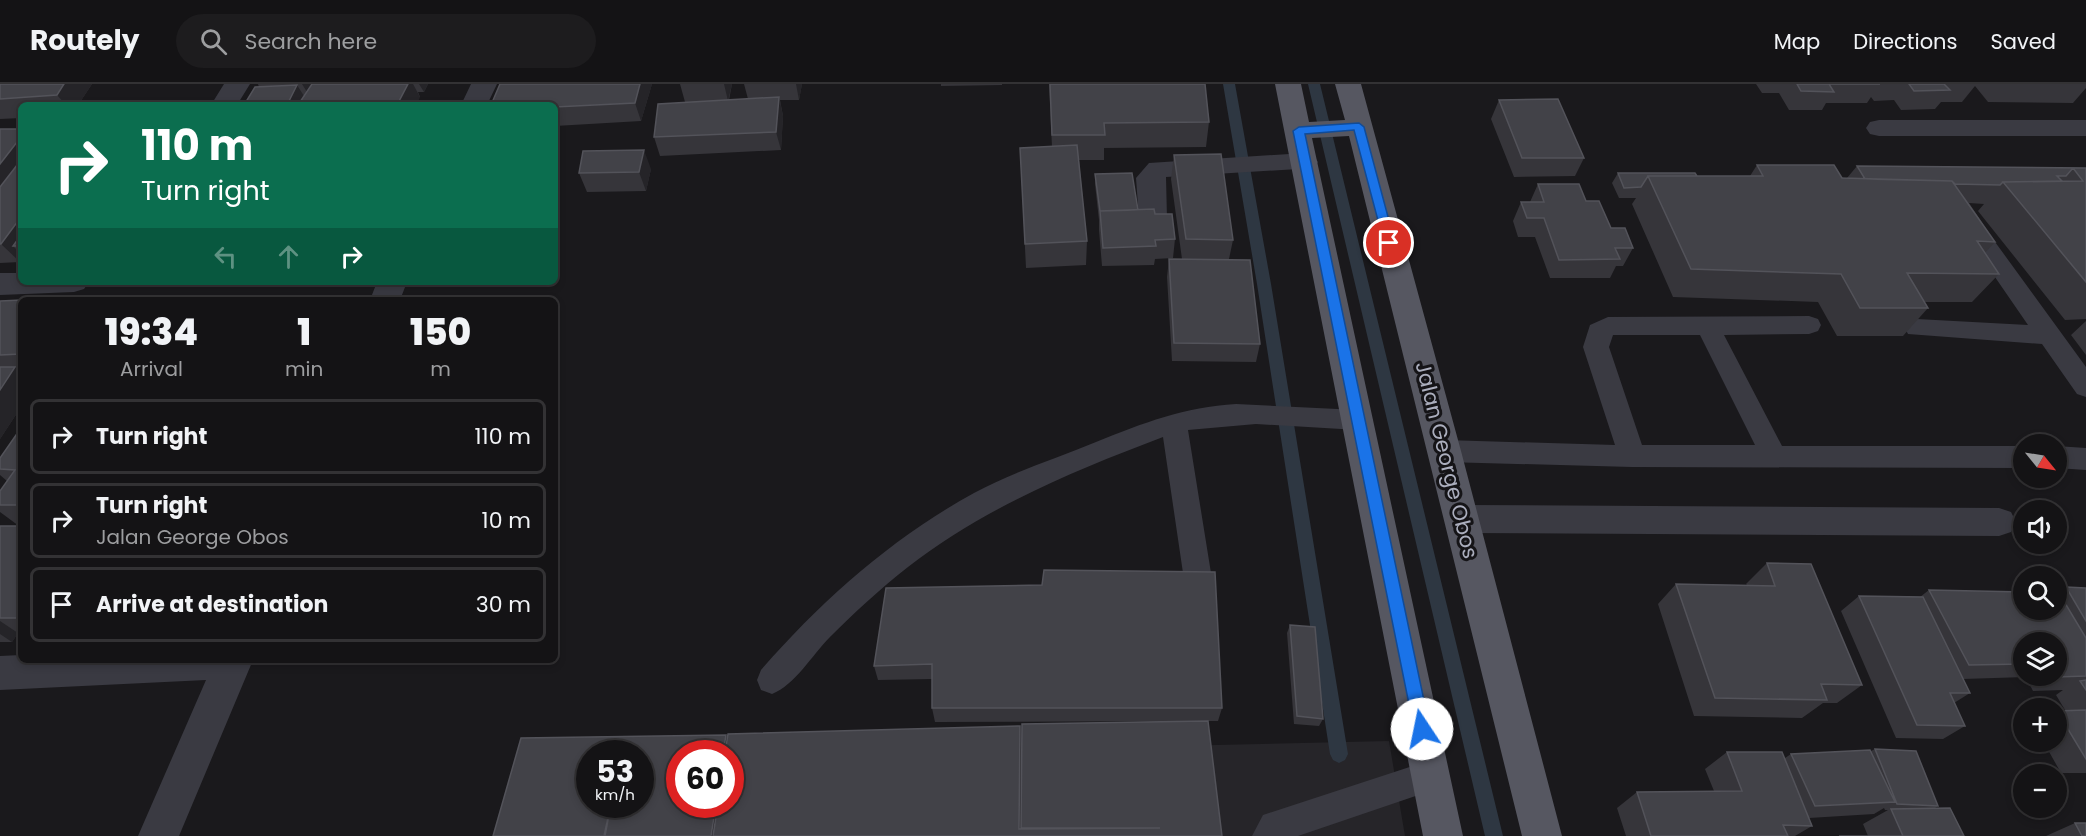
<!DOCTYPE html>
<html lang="en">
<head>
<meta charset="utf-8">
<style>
  body { margin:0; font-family:Poppins,sans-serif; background:#1d1c1e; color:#f1f3f6; height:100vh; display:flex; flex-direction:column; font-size:22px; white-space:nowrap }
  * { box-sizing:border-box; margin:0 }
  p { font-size:20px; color:#9d9ea0 }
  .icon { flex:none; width:33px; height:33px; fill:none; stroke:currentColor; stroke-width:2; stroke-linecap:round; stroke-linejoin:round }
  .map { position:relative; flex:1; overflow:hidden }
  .details { position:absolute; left:18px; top:213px; width:540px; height:366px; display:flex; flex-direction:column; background:#141315; border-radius:9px; box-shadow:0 3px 9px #0003,0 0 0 2px #333234 }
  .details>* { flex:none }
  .guide { position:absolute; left:18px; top:18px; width:540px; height:183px; border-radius:9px; box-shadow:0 3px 9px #0003,0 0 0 2px #333234; background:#0b6e4f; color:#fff; overflow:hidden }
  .needle { width:39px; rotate:120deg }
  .controls { position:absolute; left:2013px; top:350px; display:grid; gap:12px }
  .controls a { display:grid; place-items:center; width:54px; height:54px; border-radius:50%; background:#141315; box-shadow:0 3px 9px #0003,0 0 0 2px #333234; font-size:30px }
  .speed { position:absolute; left:576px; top:656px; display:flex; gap:12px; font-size:30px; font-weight:700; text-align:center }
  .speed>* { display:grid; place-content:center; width:78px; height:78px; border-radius:50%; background:#141315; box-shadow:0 3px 9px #0003,0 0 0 2px #333234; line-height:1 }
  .speed small { font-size:15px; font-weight:400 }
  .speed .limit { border:9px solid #d22; background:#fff; color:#111 }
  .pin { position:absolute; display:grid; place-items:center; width:51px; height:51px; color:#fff; margin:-26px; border:3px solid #fff; border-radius:50%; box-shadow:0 2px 6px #0007 }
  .me { position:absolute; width:66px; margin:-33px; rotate:349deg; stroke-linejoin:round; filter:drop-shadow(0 0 4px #0008) }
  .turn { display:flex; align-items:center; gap:21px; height:126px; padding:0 24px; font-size:27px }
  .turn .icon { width:78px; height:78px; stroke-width:2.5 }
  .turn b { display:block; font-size:42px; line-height:51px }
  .lanes { display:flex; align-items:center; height:57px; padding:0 24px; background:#0003; justify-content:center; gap:30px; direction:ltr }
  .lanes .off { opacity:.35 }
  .eta { display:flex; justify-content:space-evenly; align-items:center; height:102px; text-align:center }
  .eta b { font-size:36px; font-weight:800; line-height:42px }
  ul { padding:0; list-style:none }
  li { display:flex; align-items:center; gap:18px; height:75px; margin:0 12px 9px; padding:0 12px; border:3px solid #333234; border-radius:9px }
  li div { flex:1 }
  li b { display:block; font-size:22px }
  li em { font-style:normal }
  header { display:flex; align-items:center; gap:36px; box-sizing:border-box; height:84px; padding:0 30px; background:#141315; border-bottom:2px solid #333234 }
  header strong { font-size:28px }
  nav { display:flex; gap:33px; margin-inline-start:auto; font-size:21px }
  .search { width:420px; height:54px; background:#1d1c1e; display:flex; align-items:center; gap:15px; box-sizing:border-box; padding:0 21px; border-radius:33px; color:#9d9ea0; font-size:22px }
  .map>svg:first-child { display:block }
  .built { fill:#262529 }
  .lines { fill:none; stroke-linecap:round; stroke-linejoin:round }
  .stream { fill:#2e3742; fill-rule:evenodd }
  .service { fill:#3a3a42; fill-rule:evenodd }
  .minor { fill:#3a3a42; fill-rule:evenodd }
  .primary { fill:#565761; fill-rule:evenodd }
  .wall { fill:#36353a; fill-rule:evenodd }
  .shaded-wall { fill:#252428 }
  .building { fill:#424248; stroke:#53535a; stroke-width:1.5 }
  .route { fill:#1a73e8; stroke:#114b97; stroke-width:1.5 }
  .labels { text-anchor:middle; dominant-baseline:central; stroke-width:6; stroke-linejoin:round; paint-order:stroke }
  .street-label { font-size:21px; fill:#abaebd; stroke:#151417 }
</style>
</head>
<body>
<header>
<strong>Routely</strong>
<div class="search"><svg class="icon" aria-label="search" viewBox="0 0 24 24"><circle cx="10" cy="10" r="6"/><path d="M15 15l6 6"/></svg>Search here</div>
<nav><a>Map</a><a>Directions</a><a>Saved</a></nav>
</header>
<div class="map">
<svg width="2086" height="752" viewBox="0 0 2086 752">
  <rect width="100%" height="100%" fill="#1a191c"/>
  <!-- built -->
  <path class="built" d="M1389,657l16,95h-882l67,-32h140l264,-54z"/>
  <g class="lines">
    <!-- stream -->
    <path class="stream" d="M1223,0h12l36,200 77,470 -3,6 -6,3 -6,-3 -3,-6 -73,-470z
      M1308,0h12l183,752h-18z"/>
    <!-- service -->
    <path class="service" d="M1966,127l8,2 112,154v30l-9,-3 -35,-50 -134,-10 -3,-6 3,-6 9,-3 111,6 -73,-106 3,-6z
      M1809,232l9,3 3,6 -3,6 -9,3 -85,1 58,111h242v22l-392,-1 -187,-5 -9,-3 -4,-8 4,-8 9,-3 170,5 -32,-98 7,-22 18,-8zM1613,251h87l55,110h-113l-33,-98z
      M1236,320l122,6 9,3 4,7 -4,7 -9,3 -102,-6 -68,6 23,143 -4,9 -10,4 -10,-4 -4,-9 -20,-136c-90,34 -179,71 -255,130 -28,22 -54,46 -78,70 -18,18 -35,48 -58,57l-11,-4 -4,-10 4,-10c61,-70 131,-132 213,-177 39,-21 81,-34 122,-51 47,-19 89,-35 140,-38z
      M2056,362l30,2v22l-30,-2z
      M1431,676l11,5 5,11 -5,11 -144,49h-46l11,-21z"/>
    <!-- minor -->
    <path class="minor" d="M224,0h26l-13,21h-26z
      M471,0h26l-10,21h-26z
      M1879,36h207v16h-207l-9,-2 -4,-6 4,-6z
      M1305,69l9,3 4,6 -4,6 -148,9 1,42 -4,7 -10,3 -10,-3 -4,-7 -3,-41 13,-15z
      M0,189h21v9h68l-5,7 -10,3 -74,3z
      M377,198h30l-7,18h-30z
      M1462,421l537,3 12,4 5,10 -5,10 -12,4 -537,-3 -12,-4 -5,-10 5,-10z
      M21,571v5h232l-74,176h-41l68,-156 -206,10v-34z"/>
    <!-- primary -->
    <path class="primary" d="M1275,0h26l8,38 36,-2 -10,-36h26l100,367 101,385h-40l-173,-700 -37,2 151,698h-40z"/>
  </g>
  <!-- wall -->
  <path class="wall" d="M0,0h92l-14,21h-57v13l-21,1z
    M258,0h170l-4,8h-6l2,5 -176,8 15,-18z
    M500,0h152l-11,37 -86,5v-21z
    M680,0h52l-3,16 19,-1 -4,-15h58l-3,16h-19l3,16 -2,34 -121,6 -6,-19 31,-35z
    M941,0h61v1l-61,1z
    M1049,0h156l4,38 -3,25 -102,1v12h-25l8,81 -1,24 -60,3 -6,-120 32,-1z
    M1756,0h330v4l-13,15 -85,-1 -13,-16 -13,16h-21l-6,7 -34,1 -7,-10 -20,1 -3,-4 -4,6h-41l-4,7h-33l-10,-17h-17z
    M1499,16l85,58 -9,18 -61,1 -23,-58z
    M0,45h21v131l-1,2 -20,1z
    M1174,71l59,85 -4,19 31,85 -4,18 -84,-1 -5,-84 2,-18h13l-11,-80z
    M1757,81l90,13 10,-12 229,2v151l-21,1 -87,-109 6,-7 -15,-1 26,39 -10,11 14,21 -27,28h-48l4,6 -25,28h-66l-19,-34 -145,-5 -41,-93 4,-6h-17l-7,-15 6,-10 79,3h53z
    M651,85l-5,22 -59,1 -8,-19z
    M1095,90l43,36 17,4 20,25 -2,19 -18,1 -1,6 -52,1 -3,-36v-10l-4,-36z
    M1538,100l48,17 25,27 22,20 -10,18h-7l-6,12h-60l-15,-41h-17l-5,-16 8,-19h9z
    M21,216v107l-21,32v-138z
    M2086,237v34l-15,-20z
    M21,344v205h-3l-6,9h-12v-116h19l-19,-14v-21l7,-10 -7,-6v-17z
    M1767,479l95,122 -25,18h-14l-21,15 -108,-2 -36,-112 18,-20 71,1 -1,-1z
    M2066,503l20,1v185h-25l-18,-32h13v-30l9,-1 -9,-15 7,-5 -30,1 -7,-14 -63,2 7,14 -16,10 11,23 -22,13 -47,-1 -55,-127 18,-15 61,1 9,-7 129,3zM2024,558h32v33h-32z
    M886,504l336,120 -4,13h-10l14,115h-729l235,-99 292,-11 1,23 -1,80h1l1,-105 166,-3 -253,1 -3,-14v-29l-54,1 -4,-14z
    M1290,541l33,94 -4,7 -25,-2 -7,-91z
    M1875,665l63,57 -3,2 29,28h-96l-5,-12 25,-14h-3l-1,-2 -10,6 -65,4 3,8 -17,10h-169l-9,-28 20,-16 77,-1 -9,-22 22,-17 58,6 6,-4 80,-3z
    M2075,739l11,13h-40z"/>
  <!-- shaded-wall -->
  <path class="shaded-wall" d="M64,0h28l-14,21h-12l-9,-10z
    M302,0h18l-8,16z
    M408,0h5l7,13 -3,8h-20z
    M419,0h9l-4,8z
    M640,0h12l-11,37 -6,-18z
    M724,0h8l-4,17z
    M796,0h6l-3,16z
    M297,1l12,19 -1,1h-21z
    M779,13l4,19 -2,34 -5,-18z
    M21,53v41l-21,28v-42z
    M644,66l7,19 -5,22 -7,-19z
    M21,133v29h-8l8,8v6l-1,2 -19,-18z
    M15,283l6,5v35l-21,32v-49z
    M0,537l18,12 -6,9 -12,-8z
    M1020,642l1,23 -1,87 -1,-7z
    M726,651l13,22 -11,79h-17l5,-32h14v-51h-7z"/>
  <!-- building -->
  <path class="building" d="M0,0h64l-7,11 -57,4z
    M312,0h96l-11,21h-99z
    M500,0h140l-5,19 -80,4v-2h-64z
    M1050,0h155l4,38 -105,1 1,12h-53z
    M1797,0h83h-51l5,8 -33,-1z
    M1909,0h35l6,6 -36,1z
    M297,1l-10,20h-43l11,-18z
    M779,13l-3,35 -122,5 4,-33z
    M1558,15l26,59h-62l-23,-58z
    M0,45h21v8l-21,27z
    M1077,61l10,96 -62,3 -5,-96z
    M644,66l-5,22 -60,1 4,-22z
    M1221,70l12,86 -47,-1 -12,-84z
    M21,76v57l-20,27h-1v-57z
    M1757,81h77l8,13 110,3 43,61 -18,-1 22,33 -92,-1 21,35h-68l-19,-34 -150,-5 -43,-93h115z
    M1857,82l229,2h-13l-7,8h-9l5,5 -59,1 -3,3 -45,-1 -3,-3 -87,-2z
    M2073,84h13v114l-83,-100 80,-1z
    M1132,89l6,37 -38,1 -5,-37z
    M1618,89h77l2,3h-49l-7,11 -17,1z
    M1538,100h41l7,17h13l12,27h14l8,20h-18l5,11 -61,1 -15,-42h-17l-6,-16h23z
    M1154,125l1,5h17l3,25 -20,1 1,6 -53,2 -3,-37z
    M21,151v11h-8z
    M1169,175l81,1 10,84 -86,-1z
    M21,216v54l-21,1v-54z
    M0,283h15l-15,23z
    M21,344v77h-21v-14l15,-21 -15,-1v-11z
    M0,442h21v92h-21z
    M1767,479l44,1 51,121 -41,-1 6,16 -112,-2 -39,-114 99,2z
    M1044,486l171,2 7,136h-290v-44l-58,2 12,-78 156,-3z
    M2066,503l20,1v33z
    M1929,506l95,2v17h32v-16h3l27,45v38l-29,1 -2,-2h1v-33h-32v22l-55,1z
    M1859,512l64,1 47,96h-20l15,33 -48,-1z
    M1290,541l25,2 8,92 -26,-3z
    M2086,596v10l-6,-9z
    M2086,626v49l-29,-48z
    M1208,637l14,115h-509l5,-32h12v-51h-5l3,-19 292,-8 -1,103 141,-1h-139l1,-104z
    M726,651l-3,18h-43v51h36l-5,32h-106l6,-32h29v-51h-50v51h21l-7,32h-111l28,-98z
    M1875,665l41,2 22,55 -41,-2z
    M1870,666l25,52 -80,4 -24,-52z
    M1727,668h55l30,74 -29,-1 5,11h-137l-14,-44 105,-1z
    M1950,724l14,28h-125h64l-12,-27z
    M2075,739h11v13h-4z"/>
  <!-- route -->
  <path class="route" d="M1359,39l5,4 31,116 -6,4 -5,-4 -30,-113 -49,4 125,595 -2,5 -6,2 -6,-2 -2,-5 -121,-598 6,-4z"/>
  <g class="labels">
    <!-- street labels -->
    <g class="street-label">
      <text transform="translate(1447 376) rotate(76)">Jalan George Obos</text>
    </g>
  </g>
</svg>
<div class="controls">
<a><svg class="needle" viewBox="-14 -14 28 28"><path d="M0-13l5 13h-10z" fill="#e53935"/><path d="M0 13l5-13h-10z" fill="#9d9ea0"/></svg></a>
<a><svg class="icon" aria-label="sound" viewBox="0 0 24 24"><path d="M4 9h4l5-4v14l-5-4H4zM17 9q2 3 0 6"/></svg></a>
<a><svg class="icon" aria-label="search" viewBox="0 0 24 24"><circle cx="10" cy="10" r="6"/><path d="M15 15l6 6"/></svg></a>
<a><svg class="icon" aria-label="layers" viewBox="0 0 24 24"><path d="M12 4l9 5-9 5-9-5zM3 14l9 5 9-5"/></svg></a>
<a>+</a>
<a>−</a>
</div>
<div class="speed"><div>53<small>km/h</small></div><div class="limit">60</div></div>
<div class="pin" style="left:1389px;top:159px;background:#d93025"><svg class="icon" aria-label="arrive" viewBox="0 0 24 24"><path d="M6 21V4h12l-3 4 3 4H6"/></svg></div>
<svg class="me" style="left:1422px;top:645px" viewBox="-20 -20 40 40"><circle r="19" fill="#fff"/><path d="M0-13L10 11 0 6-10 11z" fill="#1a73e8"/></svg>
<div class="guide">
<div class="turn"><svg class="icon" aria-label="right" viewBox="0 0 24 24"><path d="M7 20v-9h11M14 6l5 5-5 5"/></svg><div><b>110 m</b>Turn right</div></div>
<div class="lanes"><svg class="icon off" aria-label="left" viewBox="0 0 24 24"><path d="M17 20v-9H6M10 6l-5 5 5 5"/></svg><svg class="icon off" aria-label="ahead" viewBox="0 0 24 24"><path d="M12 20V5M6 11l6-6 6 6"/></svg><svg class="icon" aria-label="right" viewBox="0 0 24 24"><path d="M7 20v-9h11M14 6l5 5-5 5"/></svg></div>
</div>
<section class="details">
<div class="eta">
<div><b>19:34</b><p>Arrival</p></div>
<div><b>1</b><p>min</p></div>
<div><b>150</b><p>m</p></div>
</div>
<ul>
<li><svg class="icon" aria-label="right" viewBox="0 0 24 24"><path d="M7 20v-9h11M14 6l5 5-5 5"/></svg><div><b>Turn right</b></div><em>110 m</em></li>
<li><svg class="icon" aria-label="right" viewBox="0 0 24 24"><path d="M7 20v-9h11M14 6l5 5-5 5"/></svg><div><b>Turn right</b><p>Jalan George Obos</p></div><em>10 m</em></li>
<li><svg class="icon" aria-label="arrive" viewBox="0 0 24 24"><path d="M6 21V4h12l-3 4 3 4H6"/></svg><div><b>Arrive at destination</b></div><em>30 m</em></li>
</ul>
</section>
</div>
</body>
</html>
